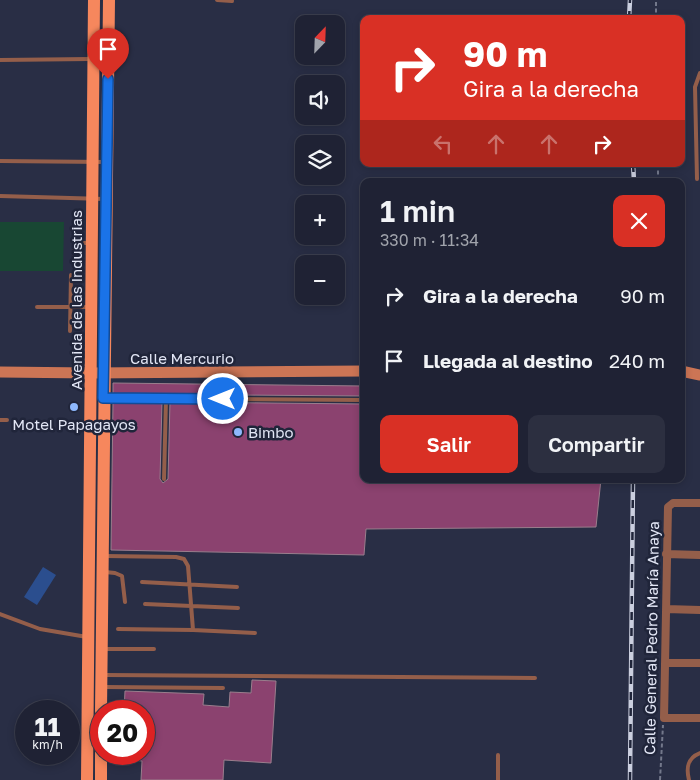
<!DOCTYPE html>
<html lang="es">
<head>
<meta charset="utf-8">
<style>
  body { margin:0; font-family:"Golos Text",sans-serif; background:#2c2f40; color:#f1f3f6; height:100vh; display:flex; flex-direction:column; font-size:19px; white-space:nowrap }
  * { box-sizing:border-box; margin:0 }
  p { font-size:16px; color:#a1a4ac }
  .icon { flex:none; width:28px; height:28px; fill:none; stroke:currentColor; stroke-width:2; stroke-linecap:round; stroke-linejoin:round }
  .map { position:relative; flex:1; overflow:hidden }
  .details { position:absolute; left:360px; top:178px; width:325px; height:305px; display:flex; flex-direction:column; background:#1f2234; border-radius:10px; box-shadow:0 2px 8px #0003,0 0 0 1px #3c3f4f }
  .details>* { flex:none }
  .top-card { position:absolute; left:360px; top:15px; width:325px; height:152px; border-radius:10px; box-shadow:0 2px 8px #0003,0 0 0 1px #3c3f4f; background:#d93025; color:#fff; overflow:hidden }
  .needle { width:32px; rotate:23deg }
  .fabs { position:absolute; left:295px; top:15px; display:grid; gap:10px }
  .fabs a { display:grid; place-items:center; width:50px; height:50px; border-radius:10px; background:#1f2234; box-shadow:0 2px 8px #0003,0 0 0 1px #3c3f4f; font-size:25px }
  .speed { position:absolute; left:15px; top:700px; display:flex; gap:10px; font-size:25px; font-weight:700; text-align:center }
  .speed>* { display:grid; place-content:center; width:65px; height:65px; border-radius:50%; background:#1f2234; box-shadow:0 2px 8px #0003,0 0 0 1px #3c3f4f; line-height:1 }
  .speed small { font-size:12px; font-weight:400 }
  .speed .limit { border:8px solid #d22; background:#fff; color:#111 }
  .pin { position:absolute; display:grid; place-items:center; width:42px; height:42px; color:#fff; margin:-51px -21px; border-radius:50% 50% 50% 0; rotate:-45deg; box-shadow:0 0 5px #0007 }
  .pin .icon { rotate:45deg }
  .me { position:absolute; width:55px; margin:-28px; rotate:270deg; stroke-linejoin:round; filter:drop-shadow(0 0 4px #0008) }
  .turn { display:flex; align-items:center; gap:18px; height:105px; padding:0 20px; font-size:22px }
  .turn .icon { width:65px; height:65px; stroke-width:2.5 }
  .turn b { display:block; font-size:35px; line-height:42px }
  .lanes { display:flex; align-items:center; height:48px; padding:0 20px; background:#0003; justify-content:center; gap:25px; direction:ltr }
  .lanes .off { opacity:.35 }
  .round { display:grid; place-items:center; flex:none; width:52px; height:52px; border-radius:10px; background:#2c2f40 }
  .summary { display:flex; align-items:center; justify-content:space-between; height:85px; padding:0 20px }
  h1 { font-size:30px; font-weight:600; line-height:38px }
  .action { display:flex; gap:10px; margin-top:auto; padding:10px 20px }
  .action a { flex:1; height:58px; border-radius:10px; background:#d93025; color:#fff; font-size:20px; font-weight:600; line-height:58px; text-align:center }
  .action a+a { background:#2c2f40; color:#f1f3f6 }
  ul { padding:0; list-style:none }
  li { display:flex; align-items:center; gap:15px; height:65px; padding:0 20px }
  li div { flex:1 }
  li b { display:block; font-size:19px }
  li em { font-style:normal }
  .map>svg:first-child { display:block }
  .green { fill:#184733 }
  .water { fill:#2b4e8e }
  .building { fill:#8b426f; stroke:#9a7e8d }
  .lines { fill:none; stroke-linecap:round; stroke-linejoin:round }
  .path { stroke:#73788b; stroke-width:2; stroke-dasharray:4 2.5; stroke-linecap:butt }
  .service { stroke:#945e4a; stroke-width:4 }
  .minor { stroke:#945e4a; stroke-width:8 }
  .secondary { stroke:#cc7555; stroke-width:11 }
  .primary { stroke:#f6875d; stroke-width:12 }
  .rail-casing { stroke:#cbcfdf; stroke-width:4.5 }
  .rail { stroke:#20253a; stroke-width:2.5; stroke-dasharray:8; stroke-linecap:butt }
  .route-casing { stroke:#114b97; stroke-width:12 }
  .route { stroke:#1a73e8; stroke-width:9 }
  .poi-dot { fill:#8eb8fd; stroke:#20253a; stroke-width:2 }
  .labels { text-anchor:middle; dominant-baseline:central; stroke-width:5; stroke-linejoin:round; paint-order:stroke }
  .street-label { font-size:15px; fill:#e2e6f5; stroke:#20253a }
  .poi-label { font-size:15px; fill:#e2e6f5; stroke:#20253a }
</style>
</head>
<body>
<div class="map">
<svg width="700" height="780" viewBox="0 0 700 780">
  <rect width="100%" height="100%" fill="#292e45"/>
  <!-- green -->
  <path class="green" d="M0,222h64l-1,49h-63z"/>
  <!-- water -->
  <path class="water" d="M43,567l13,8 -19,30 -13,-8z"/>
  <!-- building -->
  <path class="building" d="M113,383l251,3v10l-251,-2z
    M113,402h49l-2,77 3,4 5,-4 2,-77 194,2v75h237l-5,48 -230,2 -2,26 -253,-5z
    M252,680l24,1 -5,82 -47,-3 -1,20h-82l1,-19 -17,-2v-5h19v-43h-20l1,-20 79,3 -1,11 26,2 1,-15 21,1z"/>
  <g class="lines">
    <!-- path -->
    <path class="path" d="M656,19v-19
      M658,164v17
      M660,780l3,-55"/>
    <!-- service -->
    <path class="service" d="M217,0l15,1
      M0,60l90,-1
      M0,161l105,1
      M697,179l-2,-92 5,-14
      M0,196l105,3
      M75,243h15
      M74,262l1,-35
      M37,307h53
      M70,331l1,-56
      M106,398l258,2
      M0,420h7
      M164,479l2,-80
      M105,556l71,1 8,2 4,7 5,64 62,3
      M105,572l10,1 7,3 3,26
      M142,582l95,5
      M145,604l93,4
      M0,614l40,15 47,8
      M118,629l75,1
      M104,649h50
      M104,675l431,3
      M104,687l119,1
      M498,780v-25
      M689,780c-3,-12 -2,-22 11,-27"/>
    <!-- minor -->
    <path class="minor" d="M700,503h-27l-5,4 -4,211h36
      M666,554l34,1
      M666,609l34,1
      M665,663h35"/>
    <!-- secondary -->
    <path class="secondary" d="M681,371l19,4
      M0,372l91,1 273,-2"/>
    <!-- primary -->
    <path class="primary" d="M101,711l8,-711
      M87,780l7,-780
      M101,780v-57"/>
    <!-- rail casing -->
    <g class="rail-casing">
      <path id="rail" d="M629,19l1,-19
        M633,164l1,17
        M630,780l3,-301"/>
    </g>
    <!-- rail -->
    <use href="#rail" class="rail"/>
  </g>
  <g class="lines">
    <!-- route casing -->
    <g class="route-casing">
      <path id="route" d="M108,79l-5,319 120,1"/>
    </g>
    <!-- route -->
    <use href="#route" class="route"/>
  </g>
  <!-- markers -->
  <g class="poi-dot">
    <circle cx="74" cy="407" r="5"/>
    <circle cx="238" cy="432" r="5"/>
  </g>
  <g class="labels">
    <!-- street labels -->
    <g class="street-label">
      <text transform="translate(76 300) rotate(-90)">Avenida de las Industrias</text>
      <text x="182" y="358">Calle Mercurio</text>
      <text transform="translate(651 638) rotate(-89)">Calle General Pedro María Anaya</text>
    </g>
    <!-- poi labels -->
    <g class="poi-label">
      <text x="74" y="424">Motel Papagayos</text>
      <text x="248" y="432" text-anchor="start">Bimbo</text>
    </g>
  </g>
</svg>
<div class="fabs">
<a><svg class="needle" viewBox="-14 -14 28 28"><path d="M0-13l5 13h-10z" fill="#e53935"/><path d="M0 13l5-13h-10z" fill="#a1a4ac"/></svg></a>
<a><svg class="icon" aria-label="sound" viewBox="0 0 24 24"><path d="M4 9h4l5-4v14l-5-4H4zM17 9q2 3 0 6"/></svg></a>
<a><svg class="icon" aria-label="layers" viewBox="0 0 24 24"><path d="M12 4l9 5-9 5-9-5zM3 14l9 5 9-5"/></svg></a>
<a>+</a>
<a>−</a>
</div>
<div class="speed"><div>11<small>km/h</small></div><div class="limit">20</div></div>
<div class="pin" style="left:108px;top:79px;background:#d93025"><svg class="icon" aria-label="arrive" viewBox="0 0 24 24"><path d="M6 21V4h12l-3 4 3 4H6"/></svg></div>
<svg class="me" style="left:223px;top:399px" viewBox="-20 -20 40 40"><circle r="17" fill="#1a73e8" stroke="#fff" stroke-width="3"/><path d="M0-11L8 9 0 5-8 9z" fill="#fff"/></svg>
<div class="top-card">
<div class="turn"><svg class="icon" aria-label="right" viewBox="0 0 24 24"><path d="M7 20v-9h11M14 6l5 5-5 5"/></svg><div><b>90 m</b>Gira a la derecha</div></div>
<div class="lanes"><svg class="icon off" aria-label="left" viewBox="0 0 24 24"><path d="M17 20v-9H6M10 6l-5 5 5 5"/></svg><svg class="icon off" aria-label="ahead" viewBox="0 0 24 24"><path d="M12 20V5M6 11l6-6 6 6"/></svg><svg class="icon off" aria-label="ahead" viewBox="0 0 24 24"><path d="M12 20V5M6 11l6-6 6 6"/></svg><svg class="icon" aria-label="right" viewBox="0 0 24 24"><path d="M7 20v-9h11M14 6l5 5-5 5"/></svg></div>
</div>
<section class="details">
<div class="summary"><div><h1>1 min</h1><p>330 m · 11:34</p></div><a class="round" style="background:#d93025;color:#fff"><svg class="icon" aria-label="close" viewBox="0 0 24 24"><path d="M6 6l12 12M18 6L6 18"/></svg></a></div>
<ul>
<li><svg class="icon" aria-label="right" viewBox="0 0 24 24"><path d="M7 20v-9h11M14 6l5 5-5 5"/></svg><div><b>Gira a la derecha</b></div><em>90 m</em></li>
<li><svg class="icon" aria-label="arrive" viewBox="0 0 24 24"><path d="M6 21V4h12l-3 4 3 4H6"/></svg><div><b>Llegada al destino</b></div><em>240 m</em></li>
</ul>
<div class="action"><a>Salir</a><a>Compartir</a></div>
</section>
</div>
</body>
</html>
